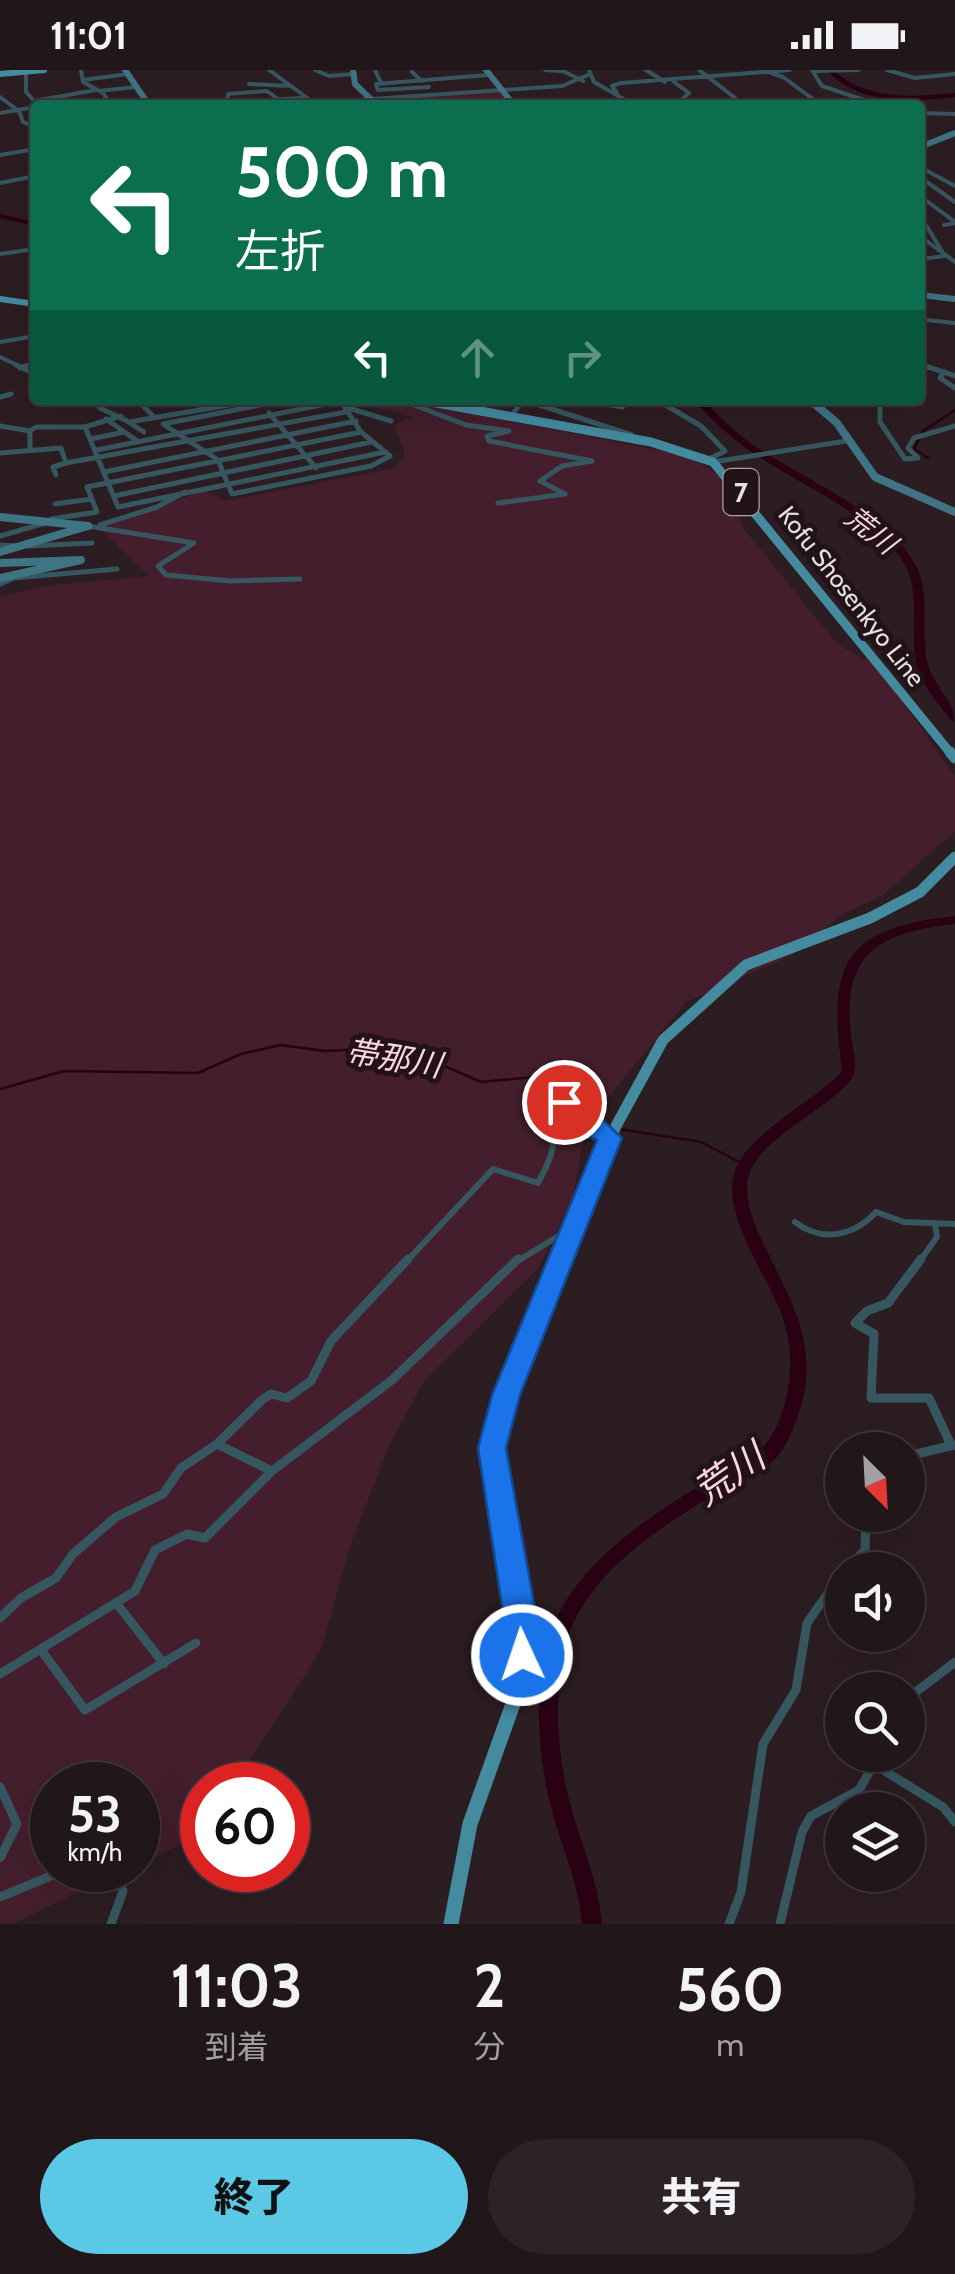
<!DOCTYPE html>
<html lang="ja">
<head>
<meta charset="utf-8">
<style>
  body { margin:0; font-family:Cabin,"Noto Sans JP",sans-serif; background:#2d2327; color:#f1f3f6; height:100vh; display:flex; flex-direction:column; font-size:38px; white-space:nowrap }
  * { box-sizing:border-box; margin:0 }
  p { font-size:32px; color:#a29fa2 }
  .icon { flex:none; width:55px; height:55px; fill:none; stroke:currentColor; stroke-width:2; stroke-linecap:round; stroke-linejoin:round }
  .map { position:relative; height:1854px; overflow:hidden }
  .sheet { display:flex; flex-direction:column; background:#21161a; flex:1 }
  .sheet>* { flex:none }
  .hud { position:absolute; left:30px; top:30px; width:895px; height:305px; border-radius:10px; box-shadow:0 10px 40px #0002,0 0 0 2px #3e3539; background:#0b6e4f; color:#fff; overflow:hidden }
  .needle { width:65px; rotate:156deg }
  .controls { position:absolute; left:825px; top:1362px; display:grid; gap:20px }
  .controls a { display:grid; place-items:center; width:100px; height:100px; border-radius:50%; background:#21161a; box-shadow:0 10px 40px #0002,0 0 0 2px #3e3539; font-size:50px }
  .speed { position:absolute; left:30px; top:1692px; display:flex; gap:20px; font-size:50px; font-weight:700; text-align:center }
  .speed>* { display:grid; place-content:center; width:130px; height:130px; border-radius:50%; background:#21161a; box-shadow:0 10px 40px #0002,0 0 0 2px #3e3539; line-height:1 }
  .speed small { font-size:25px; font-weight:400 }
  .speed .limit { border:15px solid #d22; background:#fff; color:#111 }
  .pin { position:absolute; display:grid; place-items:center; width:85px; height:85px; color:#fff; margin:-42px; border:5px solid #fff; border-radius:50%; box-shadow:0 2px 10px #0007 }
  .me { position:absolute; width:110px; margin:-55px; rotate:357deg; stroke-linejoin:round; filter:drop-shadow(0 0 8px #0008) }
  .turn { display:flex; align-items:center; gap:35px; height:210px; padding:0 40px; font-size:45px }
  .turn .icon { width:130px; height:130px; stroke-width:2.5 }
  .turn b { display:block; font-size:70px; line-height:85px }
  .lanes { display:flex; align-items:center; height:95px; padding:0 40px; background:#0003; justify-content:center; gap:50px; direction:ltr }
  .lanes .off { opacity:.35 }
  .eta { display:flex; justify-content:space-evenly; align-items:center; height:170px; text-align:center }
  .eta b { font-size:60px; font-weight:800; line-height:70px }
  .cta { display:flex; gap:20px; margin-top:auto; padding:20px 40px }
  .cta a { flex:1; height:115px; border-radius:60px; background:#5bc8e6; color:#111; font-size:40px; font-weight:800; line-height:115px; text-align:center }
  .cta a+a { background:#2d2327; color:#f1f3f6 }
  .status { display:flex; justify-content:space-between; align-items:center; height:70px; padding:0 50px; background:#21161a; direction:ltr }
  .status svg { height:28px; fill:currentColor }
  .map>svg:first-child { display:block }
  .green { fill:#441e2c }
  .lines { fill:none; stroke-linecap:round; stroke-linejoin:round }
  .stream { stroke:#290113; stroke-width:2.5 }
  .river { fill:#290113; fill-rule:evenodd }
  .street-far3 { stroke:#375760; stroke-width:4 }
  .street-far2 { stroke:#375760; stroke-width:5 }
  .street-far1 { stroke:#375760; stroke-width:6 }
  .street { stroke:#375760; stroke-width:9 }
  .secondary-far1 { stroke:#3f7484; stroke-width:6 }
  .secondary { stroke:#3f7484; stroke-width:8 }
  .primary-far3 { stroke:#448b9f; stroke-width:6 }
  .primary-far2 { stroke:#448b9f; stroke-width:9 }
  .primary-far1 { stroke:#448b9f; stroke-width:11 }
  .primary { stroke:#448b9f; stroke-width:15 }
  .route { fill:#1a73e8; stroke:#114b97; stroke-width:2.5 }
  .labels { text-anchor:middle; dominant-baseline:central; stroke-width:10; stroke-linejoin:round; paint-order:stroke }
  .far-street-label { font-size:25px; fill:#eadfe2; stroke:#221319 }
  .shield { fill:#221319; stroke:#aea2a6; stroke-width:2.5 }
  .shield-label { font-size:28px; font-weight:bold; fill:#eadfe2 }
  .far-water-label { font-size:28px; font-style:italic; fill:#fdd5e1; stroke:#221319 }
  .water-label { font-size:32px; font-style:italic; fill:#fdd5e1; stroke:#221319 }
  .near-water-label { font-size:38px; font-style:italic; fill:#fdd5e1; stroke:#221319 }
</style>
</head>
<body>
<div class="status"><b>11:01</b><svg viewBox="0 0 49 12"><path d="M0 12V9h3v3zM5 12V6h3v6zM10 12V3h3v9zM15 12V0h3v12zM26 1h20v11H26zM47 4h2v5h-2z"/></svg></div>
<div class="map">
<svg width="955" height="1854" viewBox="0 0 955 1854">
  <rect width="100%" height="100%" fill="#2c1d22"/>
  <!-- green -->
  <path class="green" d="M500,22l10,13h-129l-8,-6z
    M346,330h52l272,52c41,13 65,27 71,73l96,119 41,23 77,109v55l-73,65 -39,18 -52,42 -105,46 -100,123 -13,71 -34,72 -115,113 -35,65 -39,100 -29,104 -87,135h-32v41l-22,19 -42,20v-80h-86v85h75l-115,54h-12v-1328l53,-11 96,-9 -49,-47 105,-39 19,11 171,-33 10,-14 -11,-29 18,-8z"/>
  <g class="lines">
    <!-- stream -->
    <path class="stream" d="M928,388l-14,-9 9,-18 32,-21
      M0,1019l64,-18 134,2 43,-19 39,-9 45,6 43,-2 65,12 48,21 62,-6 27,8 23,-3 -8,17 8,15 18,13
      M619,1059l82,13 44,23"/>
    <!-- river -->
    <path class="river" d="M826,0h7c34,31 79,27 122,23v4c-45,5 -95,8 -129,-27z
      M0,144l35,8v4l-35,-8z
      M694,330h10c14,15 28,30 45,42 47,34 145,73 169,128 12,28 3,61 9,91 5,24 28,40 28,61l-4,-2c-14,-18 -30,-35 -35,-58 -7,-34 7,-75 -16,-105 -32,-42 -86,-66 -130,-93 -29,-18 -54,-38 -76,-64z
      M955,846v8c-77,9 -113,28 -104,113 2,15 9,31 -1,44 -26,32 -103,62 -103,106 0,22 10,44 20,64 26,53 52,97 33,158 -5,16 -12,35 -23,48 -13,15 -35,21 -52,31 -70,42 -157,95 -165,184 -5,45 -1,92 11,135 11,40 28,76 31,117h-20c-3,-41 -21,-77 -31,-117 -11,-42 -14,-85 -11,-128 8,-99 93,-152 170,-200 39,-24 58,-21 73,-70 9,-28 10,-61 0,-90 -13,-42 -69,-111 -45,-155 18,-34 73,-62 102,-90l2,-5c-15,-107 3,-141 113,-153z"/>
    <!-- street-far3 -->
    <path class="street-far3" d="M81,0l2,12 20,11 8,12
      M269,0l45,33 248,-17 26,-11
      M315,0l14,6 25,-2
      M375,0l6,13
      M545,0l18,1 20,10
      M589,0l5,12 40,23
      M646,0l19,12
      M699,0l45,35
      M763,0l20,7 38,28
      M812,0l10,16 57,19
      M887,0l28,8 40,-4
      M815,1l43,-1
      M26,2v20l8,9
      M412,2l10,9
      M83,10l45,-6
      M674,12l15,11 -8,7
      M249,14l42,2
      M429,17l-51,3 -2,-6 112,-9
      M99,21l37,-4
      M617,23l-5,-7 9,-3 169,-13
      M0,27l19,14 4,11 12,5
      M34,31l62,-11
      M227,32l1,-8 39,-3 11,8
      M81,35l26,-3
      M181,35l121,-7
      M701,35l34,-6
      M0,43l35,-6
      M920,43l35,1
      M0,85l35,-6
      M920,97l35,19
      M920,107l35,25
      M0,113l35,-7
      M920,126l35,26
      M920,145l23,38
      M944,155l11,-2
      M920,166l35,26
      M0,184l35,-5
      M920,189l25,-3
      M920,240l6,11 -6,9
      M926,250l29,3
      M0,272l35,-6
      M0,287l21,10
      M920,294l10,3
      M22,297l13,-5"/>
    <!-- street-far2 -->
    <path class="street-far2" d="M16,295l19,9
      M922,295l22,7 -4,6 15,10
      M20,298l8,-3
      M944,302l11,4
      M0,327l11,-3
      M95,330l5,8 29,14 129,-22
      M137,330l16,16
      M286,330l-123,24 55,36 14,34 139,-28 19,-10 -29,-24 -21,-32
      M401,330l65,25 43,6 -22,5 2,5 103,20 -30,5 -22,15 25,13 -67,9
      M524,330l108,35
      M584,330l38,7 6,-7
      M657,330l44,26 24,25 -16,8
      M880,330v22l25,37 13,-1 -10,-10 6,-10 41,-12
      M99,335l23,-5
      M345,337l46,14
      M269,343l47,55
      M121,346l-36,11 33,80 267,-55
      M510,348l13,-18
      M106,349l30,21
      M130,353l14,9
      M0,356l30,5
      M91,369l33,-7
      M30,378v-17l6,-4h49
      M97,380l244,-49
      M0,383l61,-5 5,15
      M713,392l133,-21
      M104,402l252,-51
      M56,405l-3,-8 13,-4 280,-51
      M114,426l257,-54
      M55,434l37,-5
      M51,449l46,-7 -10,-25 274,-55
      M100,455l57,-18 28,-15
      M88,456l106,17 -36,23 8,9 64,6 70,-2
      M0,466l45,-13
      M0,475l16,1
      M28,476l64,-3
      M14,508l103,-9
      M0,514l14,-6"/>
    <!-- street-far1 -->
    <path class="street-far1" d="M544,998l8,15
      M795,1152c27,21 59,14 81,-10l28,10 51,2
      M406,1192l87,-93 45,14c22,-41 19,-48 -1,-89l15,-11 25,39 16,2 17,14
      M516,1192l54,-33
      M919,1192l18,-25 -2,-13"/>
    <!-- street -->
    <path class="street" d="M921,1189l-33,44 -21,8 -12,12 19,11 -3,64h58l22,47
      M908,1386l46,-11
      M272,1401l-55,-27 46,-45 8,-5 16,4 24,-17 20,-40 77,-82
      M846,1500l19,-20 1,-35
      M117,1534l47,60
      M0,1548l21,-20 35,-20 17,-24 43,-37 47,-23 18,-26 36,-24
      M41,1580l44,60 111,-67
      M0,1604l135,-83 20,-41 32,-16 18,4 67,-67 120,-91 126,-121
      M908,1628l47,-36
      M875,1695l68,42 12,15
      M0,1717l17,37 -17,34
      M0,1827l65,-27
      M111,1854l12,-33 -11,-21
      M729,1854l12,-32 22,-148 33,-54 11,-67 35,-50
      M780,1854l22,-92 9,-16 48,-26 20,-35"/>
    <!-- secondary-far1 -->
    <path class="secondary-far1" d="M125,0l24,35
      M353,0l2,14 22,21
      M486,0l28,35
      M920,77l35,-14
      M920,225l35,4"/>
    <!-- secondary -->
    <path class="secondary" d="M810,330l27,23 38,54 80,35
      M0,447l88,9
      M0,482l88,-26
      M0,493l81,-3 -81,18"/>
    <!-- primary-far3 -->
    <path class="primary-far3" d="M0,4l44,-4
      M0,229l35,5"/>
    <!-- primary-far2 -->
    <path class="primary-far2" d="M420,330l231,42 62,20 239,293"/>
    <!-- primary-far1 -->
    <path class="primary-far1" d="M950,682l5,6
      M561,1192l55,-136 47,-86 83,-75 124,-47 50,-26 35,-35"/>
    <!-- primary -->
    <path class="primary" d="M451,1854l19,-100 48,-134 4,-35v-35l-30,-173 14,-52 56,-136"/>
  </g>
  <!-- route -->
  <path class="route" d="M564,1024l9,2 11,19 18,4 20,19 -102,257 -14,53 31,172v35l-4,10 -11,4 -11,-4 -33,-217 14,-53 105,-255 -29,-12 -16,-26z"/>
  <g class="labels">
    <!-- far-street labels -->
    <g class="far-street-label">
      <text transform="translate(852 526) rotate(52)">Kofu Shosenkyo Line</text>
    </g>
    <!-- shield labels -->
    <rect class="shield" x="723.5" y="399" width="35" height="46" rx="8"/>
    <g class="shield-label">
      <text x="741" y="422">7</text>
    </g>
    <!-- far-water labels -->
    <g class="far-water-label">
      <text transform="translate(871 460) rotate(38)">荒川</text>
    </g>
    <!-- water labels -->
    <g class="water-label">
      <text transform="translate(394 988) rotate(9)">帯那川</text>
    </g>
    <!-- near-water labels -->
    <g class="near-water-label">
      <text transform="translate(729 1404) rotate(-35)">荒川</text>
    </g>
  </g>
</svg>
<div class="controls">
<a><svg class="needle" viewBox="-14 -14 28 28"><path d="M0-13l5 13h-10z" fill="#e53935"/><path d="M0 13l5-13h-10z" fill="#a29fa2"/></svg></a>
<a><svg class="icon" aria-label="sound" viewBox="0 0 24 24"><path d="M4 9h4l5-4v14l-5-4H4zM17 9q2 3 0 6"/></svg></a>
<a><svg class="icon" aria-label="search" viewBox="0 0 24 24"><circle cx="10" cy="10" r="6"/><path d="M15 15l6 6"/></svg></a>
<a><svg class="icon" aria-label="layers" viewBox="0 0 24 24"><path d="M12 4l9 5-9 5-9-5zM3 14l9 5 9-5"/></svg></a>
</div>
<div class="speed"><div>53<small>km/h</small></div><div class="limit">60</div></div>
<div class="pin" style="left:564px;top:1032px;background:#d93025"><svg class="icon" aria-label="arrive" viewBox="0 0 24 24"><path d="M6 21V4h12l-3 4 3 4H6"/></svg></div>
<svg class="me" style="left:522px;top:1585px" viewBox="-20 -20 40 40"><circle r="17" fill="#1a73e8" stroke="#fff" stroke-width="3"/><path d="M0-11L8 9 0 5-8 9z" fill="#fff"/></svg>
<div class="hud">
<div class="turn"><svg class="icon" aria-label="left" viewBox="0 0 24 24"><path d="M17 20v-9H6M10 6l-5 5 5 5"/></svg><div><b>500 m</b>左折</div></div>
<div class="lanes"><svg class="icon" aria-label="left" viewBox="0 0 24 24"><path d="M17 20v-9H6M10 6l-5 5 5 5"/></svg><svg class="icon off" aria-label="ahead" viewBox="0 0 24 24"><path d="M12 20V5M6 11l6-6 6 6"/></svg><svg class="icon off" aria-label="right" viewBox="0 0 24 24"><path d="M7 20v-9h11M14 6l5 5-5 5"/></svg></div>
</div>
</div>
<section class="sheet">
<div class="eta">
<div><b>11:03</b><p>到着</p></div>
<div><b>2</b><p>分</p></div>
<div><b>560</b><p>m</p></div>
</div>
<div class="cta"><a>終了</a><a>共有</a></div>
</section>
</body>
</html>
